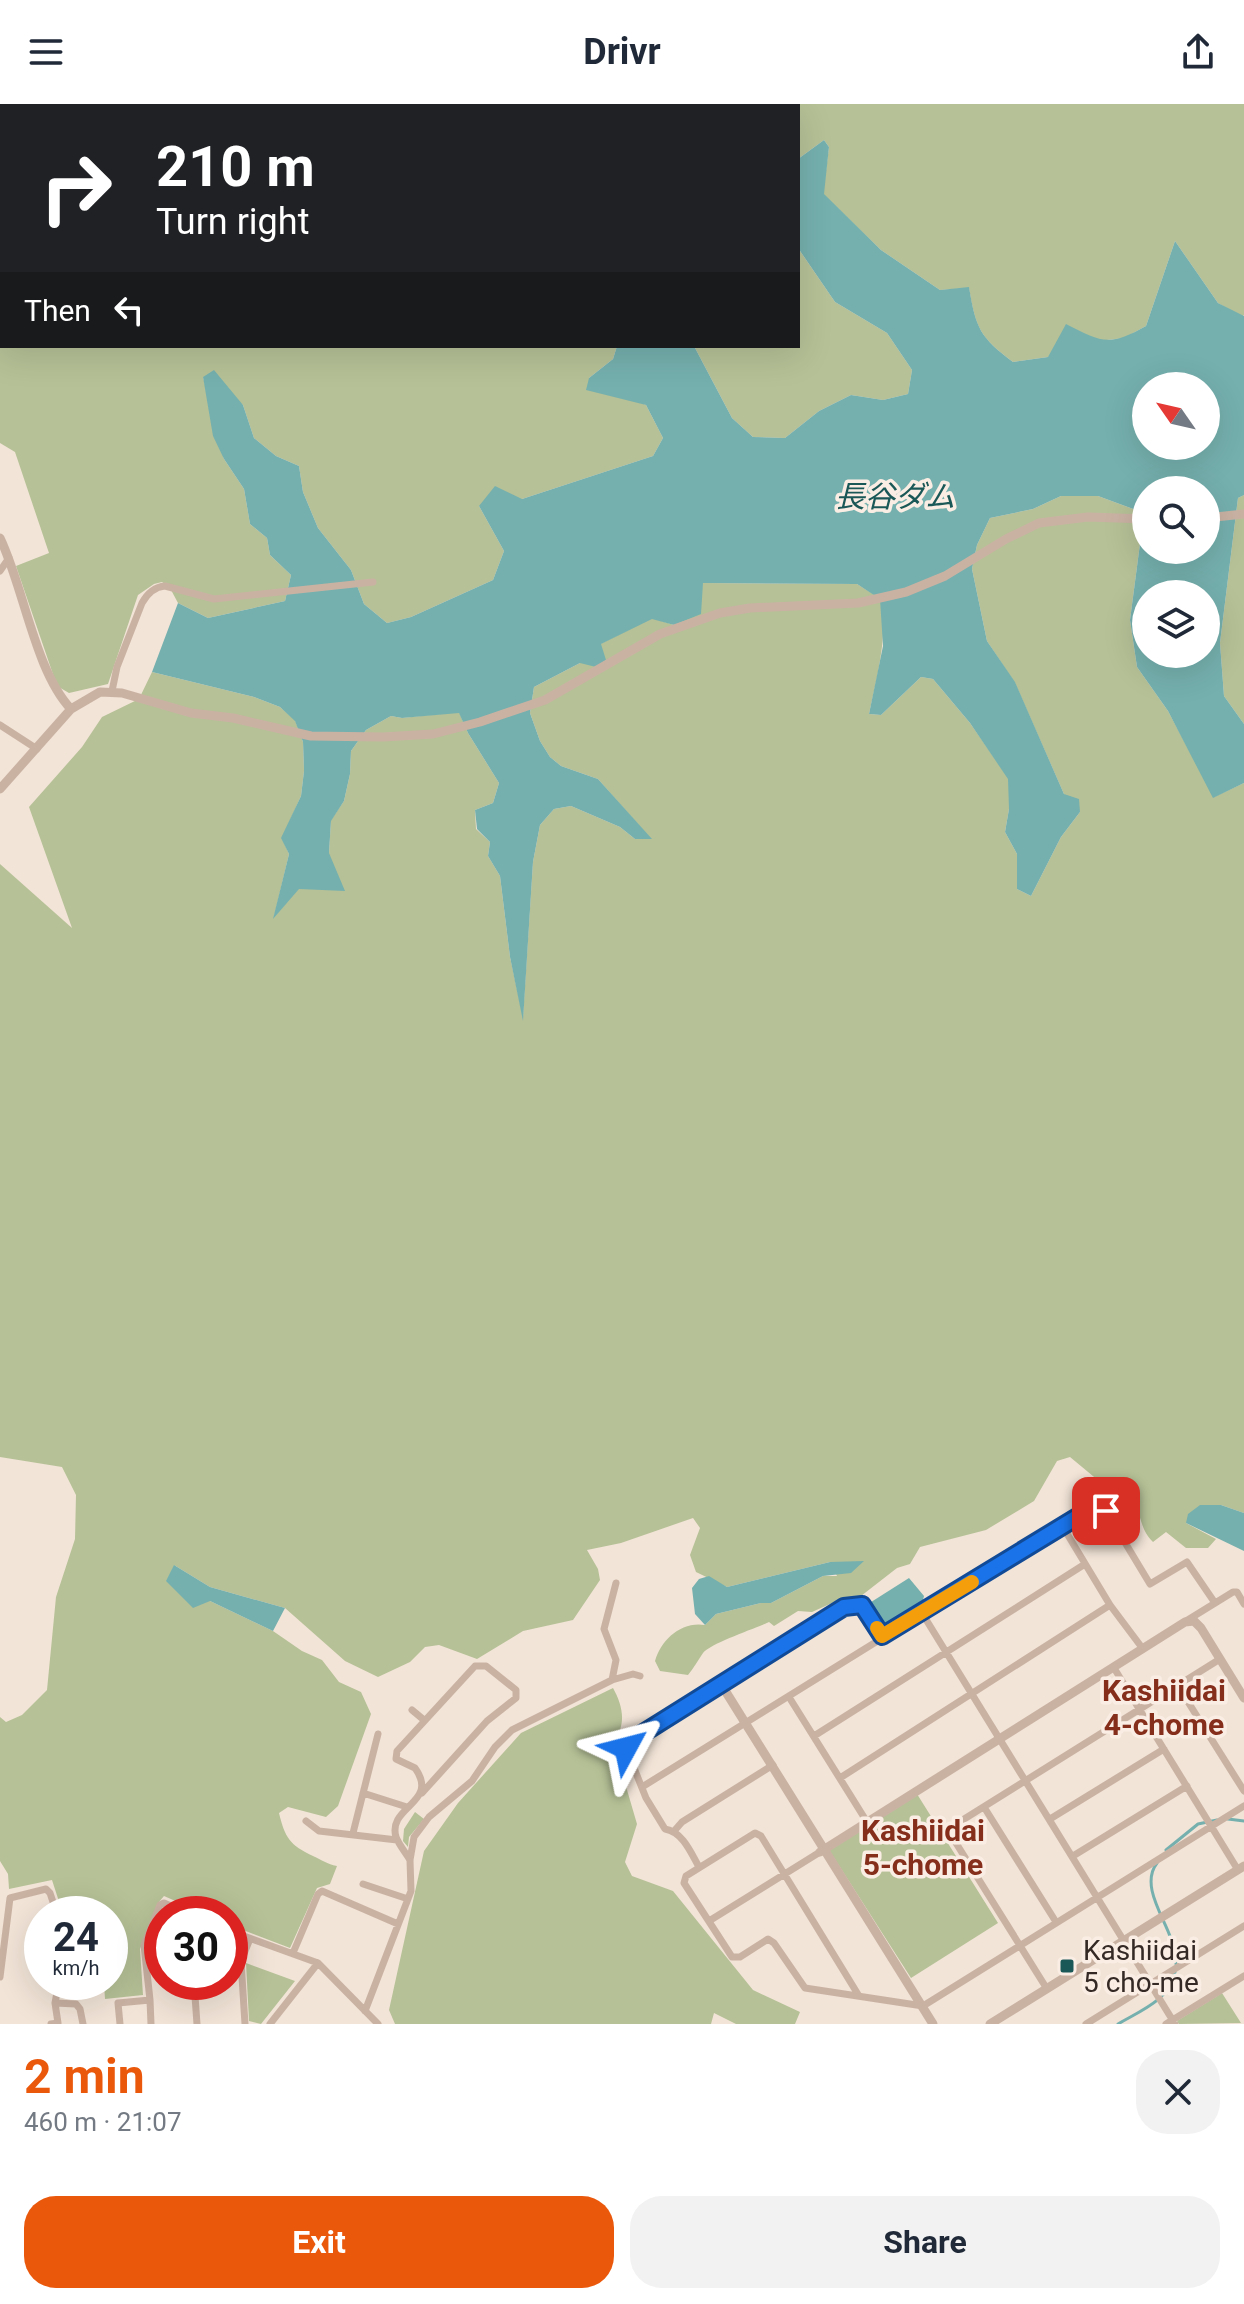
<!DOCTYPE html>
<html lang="en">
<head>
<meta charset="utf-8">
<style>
  body { margin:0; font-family:Roboto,"Noto Sans JP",sans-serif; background:#f2f2f3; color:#1f2937; height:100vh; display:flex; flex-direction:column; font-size:30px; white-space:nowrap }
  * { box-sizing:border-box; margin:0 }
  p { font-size:26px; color:#747a83 }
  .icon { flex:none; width:44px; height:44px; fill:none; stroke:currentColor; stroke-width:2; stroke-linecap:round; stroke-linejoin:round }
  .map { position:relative; height:1920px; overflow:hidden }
  .side { display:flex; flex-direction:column; background:#fff; flex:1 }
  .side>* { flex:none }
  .top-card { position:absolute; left:0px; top:0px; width:800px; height:244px; box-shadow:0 8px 32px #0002; background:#202124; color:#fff; overflow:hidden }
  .needle { width:52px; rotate:304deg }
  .tools { position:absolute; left:1132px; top:268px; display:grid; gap:16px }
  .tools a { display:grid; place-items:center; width:88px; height:88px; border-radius:50%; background:#fff; box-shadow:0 8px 32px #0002; font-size:40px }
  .speed { position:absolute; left:24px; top:1792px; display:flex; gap:16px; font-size:40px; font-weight:700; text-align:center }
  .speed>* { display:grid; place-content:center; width:104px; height:104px; border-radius:50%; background:#fff; box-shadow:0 8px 32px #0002; line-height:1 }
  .speed small { font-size:20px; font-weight:400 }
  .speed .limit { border:12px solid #d22; background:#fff; color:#111 }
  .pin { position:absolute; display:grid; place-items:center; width:68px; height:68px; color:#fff; margin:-34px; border-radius:16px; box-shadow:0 4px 12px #0006 }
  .me { position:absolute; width:88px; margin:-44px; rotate:52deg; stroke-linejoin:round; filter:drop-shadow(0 0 6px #0008) }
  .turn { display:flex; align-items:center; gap:28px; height:168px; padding:0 24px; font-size:36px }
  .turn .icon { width:104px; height:104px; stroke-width:2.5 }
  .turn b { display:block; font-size:56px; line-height:68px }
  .then { display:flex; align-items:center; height:76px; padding:0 24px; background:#0003; gap:16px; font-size:30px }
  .round { display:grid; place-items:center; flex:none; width:84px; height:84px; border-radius:32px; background:#f2f2f3 }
  .summary { display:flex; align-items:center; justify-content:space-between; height:136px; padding:0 24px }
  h1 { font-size:48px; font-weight:700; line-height:60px; color:#ea580c }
  .cta { display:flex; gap:16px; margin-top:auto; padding:16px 24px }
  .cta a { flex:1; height:92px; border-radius:32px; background:#ea580c; color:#fff; font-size:32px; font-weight:700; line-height:92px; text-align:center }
  .cta a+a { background:#f2f2f3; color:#1f2937 }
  header { display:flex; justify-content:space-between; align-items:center; height:104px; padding:0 24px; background:#fff; font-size:36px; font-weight:700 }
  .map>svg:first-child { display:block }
  .green { fill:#b6c197 }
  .water { fill:#75b0ae; fill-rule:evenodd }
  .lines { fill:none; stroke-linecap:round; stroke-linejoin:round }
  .stream { stroke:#75b0ae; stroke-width:3 }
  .minor { stroke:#cab2a3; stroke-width:7 }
  .tertiary { stroke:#cab2a3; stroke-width:9 }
  .route-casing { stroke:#114b97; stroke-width:20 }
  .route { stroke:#1a73e8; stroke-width:14 }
  .slow { stroke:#f59e0b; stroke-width:14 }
  .poi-dot { fill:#1a5757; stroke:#faeee4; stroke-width:3 }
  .labels { text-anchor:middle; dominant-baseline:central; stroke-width:7; stroke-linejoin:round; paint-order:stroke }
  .poi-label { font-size:28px; fill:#352925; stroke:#faeee4; text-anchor:start }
  .water-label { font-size:30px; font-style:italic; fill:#1a5757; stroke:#faeee4 }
  .neighbourhood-label { font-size:30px; font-weight:bold; fill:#862e1c; stroke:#faeee4 }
</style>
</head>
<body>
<header><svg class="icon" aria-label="menu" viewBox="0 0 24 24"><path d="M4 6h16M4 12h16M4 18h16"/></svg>Drivr<svg class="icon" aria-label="share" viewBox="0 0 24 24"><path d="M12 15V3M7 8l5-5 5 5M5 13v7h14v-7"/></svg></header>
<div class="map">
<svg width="1244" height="1920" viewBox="0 0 1244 1920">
  <rect width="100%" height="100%" fill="#f2e4d7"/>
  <!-- green -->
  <path class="green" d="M37,0h1207v211l-2,2 -24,-14 -43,-62 -29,85 -22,12 -26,3 -50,16 -35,5c-33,-25 -37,-33 -44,-74l-29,2 -59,-40 -58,-56 6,-47 -5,-7 -26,19v-53z
    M0,104h2v138h615l-4,13 -24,19 57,27 17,33 -10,18 -131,43 -43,7 25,45 -11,29 -82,37 -24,6 -23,-19 -13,-34 -33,-42 -15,-36 -4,-26 -23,-10 -22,-18 -11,-33 -40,-28 21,82 20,30 6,35 17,14 3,17 21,20 -6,26 -77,17 -30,-15 -8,-15 -8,-6 -8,2 -16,11 -30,89 -39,9 -12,-7 -41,-120 33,-13 -34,-101 -15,-9z
    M798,144l37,54 52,31 25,37 -4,24 -25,6 -32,-5 -32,16 -34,27 -32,-1 -21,-19 -38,-72h104z
    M1244,391v229l-20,-28 -4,-53 18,-145z
    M1061,392h37l46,17 -14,107 7,47 31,44 46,86 30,-14v730l-23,-8 -35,18 30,16 -8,9h-22l-20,-16 -13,10c-15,-15 -10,-28 -23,-47l-19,-4 -41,-34 -13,4 -23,40 -48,29 -66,17 -10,17 -13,4 -36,28 -20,3 -29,13 -14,-1 -24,15 -5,-4c-15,7 -58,21 -66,31 -5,7 -9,15 -15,22l-28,-4 -5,-10c6,-21 26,-40 50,-36l11,-11 45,-11h10l52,-27h14l-7,-14 -103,25 -31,-15 -6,-17 10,-27 -7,-10 -72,25 -34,7 11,19 2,11 -27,40 -50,11 -46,28 -38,-14 -14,2 -15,15 -32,15 -33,-16 -60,-53 -75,-21 -36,-22 36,36 63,30 29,20 20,9 17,22 22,10 10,22 -33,92 -12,11 -38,-10 -9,6c6,25 11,32 34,43 9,4 14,8 24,10l-7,18 -13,4 -27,60 -60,-23v-11h-25l-41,-18 -6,7 -18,46 3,46 -38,4 -1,-15 -16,2 -6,-4h28v-68h-47l-11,-34 -43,9 -1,-15 -8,-13v-144l6,5 16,-7 25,-25 9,-93 19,-58 1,-44 -14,-28 -62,-10v-593l72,64 -43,-121 53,-60 20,-30 37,-18 13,-27 102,25 26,10 15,13 8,22 1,29 -3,25 -19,42 7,16 -15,63 55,-64 2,-33 13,-19 6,-27 1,-23 15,-21 25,-14 11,2 57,-6 9,21 31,50 -6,20 -18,7 1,19 14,13 -2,14 12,20 10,81 13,60 10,-155 7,-37 14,-16 17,-3 49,21 15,12h16l-53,-60 -37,-13 -11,-9 -10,-16 -10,-28 4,-26 46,-24 20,-19 52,-26 22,7 29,-42 154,1 24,15c7,39 -4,77 -12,115l12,1 40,-38 12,2 37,44 39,56v30l-4,23 12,22v35l14,7 30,-59 19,-25 -16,-18 -49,-111 -28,-42 -15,-72 5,-24 13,-27 43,-9z
    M613,1584c10,18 14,37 0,54l24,82 -12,38 7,14 41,15 80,99 47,22 -5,12h-59l-22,-11 -3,11h-316l-6,-14 35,-159 34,-48 63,-70z
    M917,1690l81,129 -87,55 -82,-128z
    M415,1708l9,7 -15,18 -1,10 -5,-6 1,-12z
    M246,1859l49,18 -34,43 -12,-3z
    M1222,1889l19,30 -62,1 -2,-3z"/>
  <!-- water -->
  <path class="water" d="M824,36l5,7 -5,47 57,56 59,40 29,-3c7,42 11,50 44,75l35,-5 18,-33c35,18 43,23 80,2l29,-85 43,62 26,13v179l-6,3 -18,145 4,53 20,28v59l-31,15 -45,-87 -31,-44 -7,-47 14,-107 -46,-17h-37l-28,13 -43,9 -13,27 -5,24 15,72 28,41 49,112 15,5 1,13 -19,25 -30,59 -14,-7v-35l-12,-22 4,-23 -1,-30 -38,-56 -37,-44 -12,-2 -40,38 -12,-1 14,-68 -3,-47 -23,-15 -154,-1 -2,31 -27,11 -22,-6 -51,25 5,16 -10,7 -16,-4 -46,24 -4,26 10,28 10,16 11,9 37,13 54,60h-17l-15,-12 -49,-21 -17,3 -14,16 -7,37 -10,159 -13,-64 -10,-81 -12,-20 2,-14 -13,-13 -2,-19 18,-7 6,-20 -31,-50 -9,-20 -57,5 -11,-2 -25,14 -15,21 -1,23 -6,27 -13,20 -2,32 16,38 -46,-2 -26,30 16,-65 -8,-16 20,-42 3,-25 -1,-29 -8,-21 -15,-14 -26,-10 -102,-25 26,-69 30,15 77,-17 6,-26 -21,-20 -3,-17 -17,-14 -6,-35 -20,-30 -11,-23 -10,-59 11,-7 29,35 11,33 22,18 23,10 4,26 15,36 33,42 13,34 23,19 24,-6 82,-37 11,-29 -25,-45 16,-20 27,13 131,-43 10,-18 -17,-33 -60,-15 3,-12 24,-19 4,-13h77l38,72 21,19 32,1 34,-27 32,-16 32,5 25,-6 4,-24 -25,-37 -52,-31 -37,-54v-89zM1146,282h60v60h-60zM1146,386h60v60h-60zM1146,490h60v60h-60z
    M1200,1401h21l23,8v38l-58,-28 2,-9z
    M864,1457l-13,12 -28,3 -52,27h-10l-45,11 -11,11 -10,-11 -3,-26 7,-9 10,-3 18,11 103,-25z
    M174,1461l36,22 75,21 -12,23 -63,-30 -17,7 -27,-27z
    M909,1474l15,18 -1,4 -35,24 -5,-1 -15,-19z"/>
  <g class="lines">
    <!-- stream -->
    <path class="stream" d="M1228,1715l16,2
      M1166,1746l32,-26 19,-4
      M1157,1759c-17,22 7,54 14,76 2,8 4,17 5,25
      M1118,1920c22,-13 53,-25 57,-52"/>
    <!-- minor -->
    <path class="minor" d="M0,467l9,-13
      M112,587l5,-24 25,-64c5,-9 12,-16 23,-17l49,13 159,-17
      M0,621l37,24
      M1063,1423l47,78 33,44
      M922,1509l253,411
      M1186,1517l47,-29h4l7,12
      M1114,1564l124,202
      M612,1576l21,-6 7,2
      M1178,1582l66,105
      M789,1593l78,125
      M412,1606l12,10
      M814,1632l271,-172
      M840,1674l270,-173
      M642,1683l450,-279 14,3 44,73 37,-22 28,41
      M363,1689l44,14
      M984,1703l72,115
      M1050,1715l114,-70
      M306,1717l13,10 78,9
      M675,1726l7,-8 91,-57
      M353,1729l25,-99
      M1073,1752l114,-70
      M410,1756c-4,-7 -11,-15 -14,-23 -9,-31 44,-34 19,-69l-19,-9 1,-8 78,-85h11l30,24v8l-29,23 -65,72
      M699,1763c-8,-14 -16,-35 -34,-38l-19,-31 -20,-50 3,-6 215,-135 18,-2 20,31
      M363,1780l45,15
      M709,1817l111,-69
      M230,1827l88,32 60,61
      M293,1849l25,-59 4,-3 76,33
      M0,1873l10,-79 36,-9 4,4 7,21
      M194,1878l3,42
      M1047,1885l-96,-154 2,-9 267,-167
      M859,1892l-98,-160 -6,-3 -69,43 -2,7 48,74h8l28,-18 6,4 31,45 118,18 321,-200
      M150,1896l1,24
      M55,1899l21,1 4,5 3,15
      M365,1907l46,-120 -1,-31 4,-23 15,-20 43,-36 23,-34 17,-17 100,-50 4,-20 -12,-31 12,-46
      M51,1920l7,-1 -3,-20 4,-21
      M120,1920l-2,-21 32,-3 -6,-55 16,-40 4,-2 25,11
      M245,1920l-4,-63 9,-22
      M270,1920l48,-61
      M1086,1920l158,-98
      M1166,1920l78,-48"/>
    <!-- tertiary -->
    <path class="tertiary" d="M1206,414l38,-4
      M0,434c24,50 35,133 71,171
      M0,685l71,-80 29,-17 22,1 69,20 42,5 78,18 72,1 50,-3 47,-12 65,-22 115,-66 60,-21 30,-5 108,-5 48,-11 39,-16 61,-37 33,-16 49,-6 58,2
      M721,1580l212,340
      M820,1748l365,-230 9,-1 7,7 43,70
      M990,1920l254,-158"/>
  </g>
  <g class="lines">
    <!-- route casing -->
    <g class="route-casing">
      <path id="route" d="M626,1644l3,-6 215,-135 18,-2 20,31 210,-128 14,3"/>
    </g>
    <!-- route -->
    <use href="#route" class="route"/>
    <!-- slow -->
    <path class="slow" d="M877,1524l5,8 90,-54"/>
  </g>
  <!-- markers -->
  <rect class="poi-dot" x="1059" y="1854" width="16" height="16" rx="4"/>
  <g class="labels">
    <!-- poi labels -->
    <g class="poi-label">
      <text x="1083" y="1846">Kashiidai<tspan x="1083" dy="32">5 cho-me</tspan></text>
    </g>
    <!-- water labels -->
    <g class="water-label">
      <text x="895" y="392">長谷ダム</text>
    </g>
    <!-- neighbourhood labels -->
    <g class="neighbourhood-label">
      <text x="1164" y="1586">Kashiidai<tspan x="1164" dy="34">4-chome</tspan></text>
      <text x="923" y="1726">Kashiidai<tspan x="923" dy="34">5-chome</tspan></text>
    </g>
  </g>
</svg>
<div class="tools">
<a><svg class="needle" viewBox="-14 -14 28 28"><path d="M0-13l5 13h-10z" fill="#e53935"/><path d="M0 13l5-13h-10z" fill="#747a83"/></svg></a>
<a><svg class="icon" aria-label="search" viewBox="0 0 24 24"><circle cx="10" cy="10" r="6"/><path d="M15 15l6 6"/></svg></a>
<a><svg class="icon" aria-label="layers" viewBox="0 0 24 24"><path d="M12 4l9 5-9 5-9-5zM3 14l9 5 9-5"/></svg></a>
</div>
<div class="speed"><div>24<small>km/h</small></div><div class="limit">30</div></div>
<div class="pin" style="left:1106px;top:1407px;background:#d93025"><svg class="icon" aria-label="arrive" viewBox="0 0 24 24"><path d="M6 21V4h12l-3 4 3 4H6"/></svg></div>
<svg class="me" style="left:626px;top:1644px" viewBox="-20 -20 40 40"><path d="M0-17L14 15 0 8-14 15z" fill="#1a73e8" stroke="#fff" stroke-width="4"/></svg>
<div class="top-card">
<div class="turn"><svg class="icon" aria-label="right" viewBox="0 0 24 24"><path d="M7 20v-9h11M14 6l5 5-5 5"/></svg><div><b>210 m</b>Turn right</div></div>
<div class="then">Then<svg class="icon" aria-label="left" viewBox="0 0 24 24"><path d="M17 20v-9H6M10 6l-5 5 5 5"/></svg></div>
</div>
</div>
<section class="side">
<div class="summary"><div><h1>2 min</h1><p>460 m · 21:07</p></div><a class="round"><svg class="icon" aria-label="close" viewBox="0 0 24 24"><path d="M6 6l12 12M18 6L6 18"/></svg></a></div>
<div class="cta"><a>Exit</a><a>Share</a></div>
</section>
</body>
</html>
